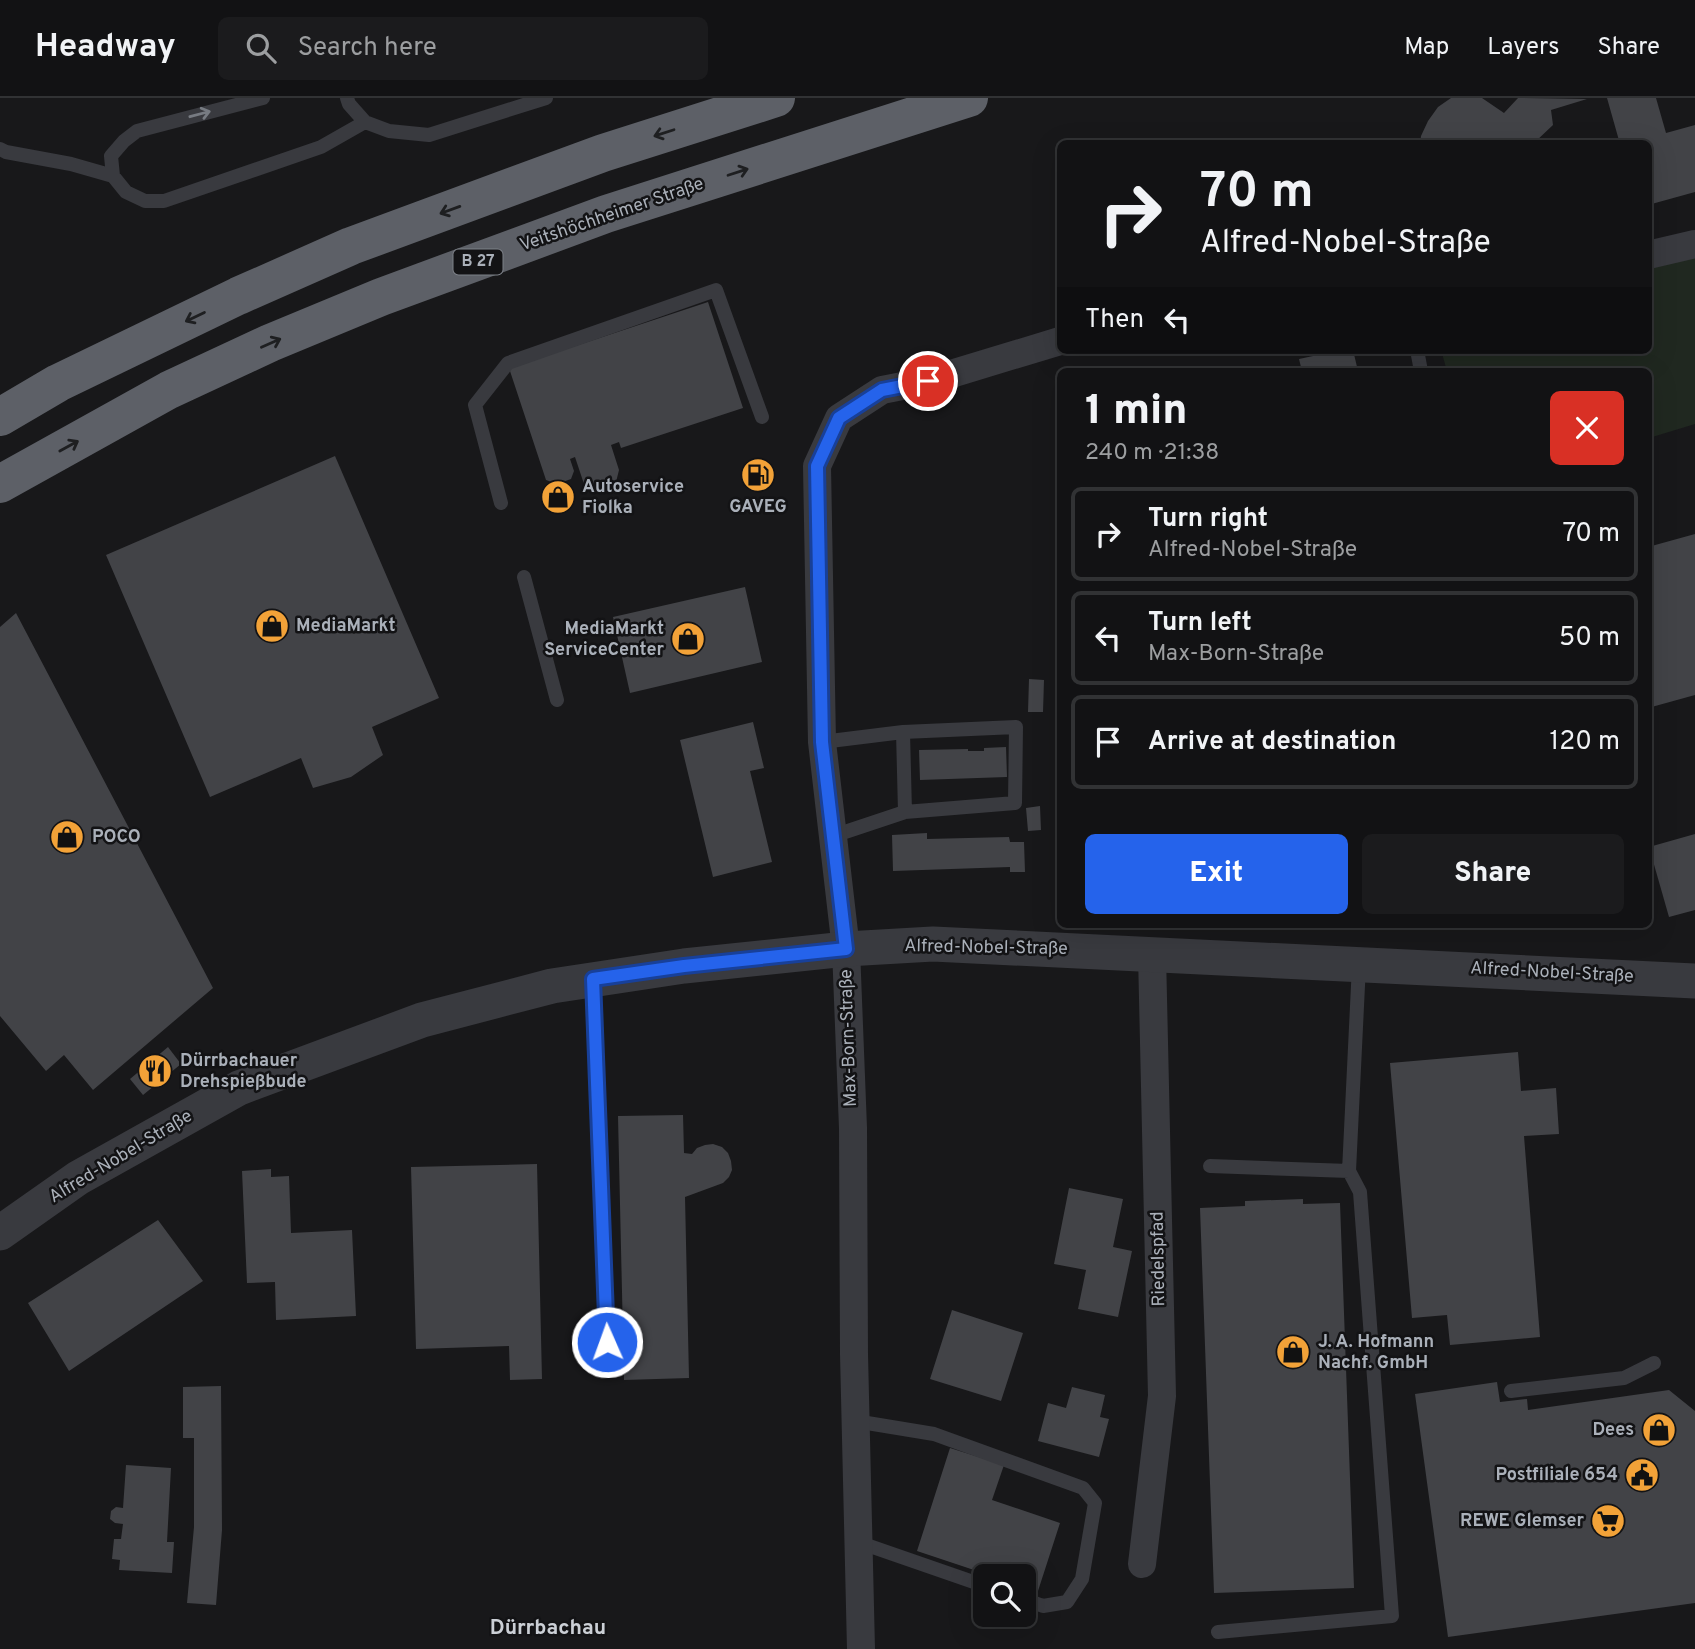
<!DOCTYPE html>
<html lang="en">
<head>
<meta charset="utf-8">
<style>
  body { margin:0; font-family:Overpass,sans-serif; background:#1b1b1d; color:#f1f3f6; height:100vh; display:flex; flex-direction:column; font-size:26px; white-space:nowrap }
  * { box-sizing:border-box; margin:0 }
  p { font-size:23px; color:#9c9ea0 }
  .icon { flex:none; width:38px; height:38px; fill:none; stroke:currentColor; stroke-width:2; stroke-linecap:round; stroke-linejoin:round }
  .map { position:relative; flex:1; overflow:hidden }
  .details { position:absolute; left:1057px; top:270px; width:595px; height:560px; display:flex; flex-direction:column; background:#121214; border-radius:10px; box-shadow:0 7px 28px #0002,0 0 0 2px #313234 }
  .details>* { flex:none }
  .hud { position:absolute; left:1057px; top:42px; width:595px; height:214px; border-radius:10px; box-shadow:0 7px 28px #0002,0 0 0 2px #313234; background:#121214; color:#f1f3f6; overflow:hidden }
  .tools { position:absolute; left:973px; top:1466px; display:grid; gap:14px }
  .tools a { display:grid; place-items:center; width:63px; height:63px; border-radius:10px; background:#121214; box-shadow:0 7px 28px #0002,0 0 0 2px #313234; font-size:35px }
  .pin { position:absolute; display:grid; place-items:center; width:60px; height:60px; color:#fff; margin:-30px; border:4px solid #fff; border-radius:50%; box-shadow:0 2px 7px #0007 }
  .me { position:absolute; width:77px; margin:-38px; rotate:358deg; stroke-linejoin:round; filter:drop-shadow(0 0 5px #0008) }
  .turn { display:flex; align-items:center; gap:24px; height:147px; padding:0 28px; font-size:32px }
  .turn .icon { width:91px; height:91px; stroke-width:2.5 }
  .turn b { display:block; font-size:49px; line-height:60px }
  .then { display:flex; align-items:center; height:66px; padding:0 28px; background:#0003; gap:14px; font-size:26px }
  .round { display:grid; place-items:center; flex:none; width:74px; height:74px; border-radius:10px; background:#1b1b1d }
  .summary { display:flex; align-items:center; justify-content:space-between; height:119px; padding:0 28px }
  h1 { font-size:42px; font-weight:800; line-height:52px }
  .primary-button { display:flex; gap:14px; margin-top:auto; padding:14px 28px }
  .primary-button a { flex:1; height:80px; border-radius:10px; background:#2563eb; color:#fff; font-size:28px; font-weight:800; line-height:80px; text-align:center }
  .primary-button a+a { background:#1b1b1d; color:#f1f3f6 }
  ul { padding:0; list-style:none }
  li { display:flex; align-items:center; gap:21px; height:94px; margin:0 14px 10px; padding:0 14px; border:4px solid #313234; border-radius:10px }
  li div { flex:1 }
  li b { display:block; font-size:26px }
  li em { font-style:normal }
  header { display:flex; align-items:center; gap:42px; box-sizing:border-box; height:98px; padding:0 35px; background:#121214; border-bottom:2px solid #313234 }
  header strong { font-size:33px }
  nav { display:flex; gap:38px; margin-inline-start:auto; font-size:24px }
  .search { width:490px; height:63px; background:#1b1b1d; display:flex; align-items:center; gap:18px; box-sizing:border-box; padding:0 24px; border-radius:10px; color:#9c9ea0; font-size:26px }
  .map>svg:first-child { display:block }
  .green { fill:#202820 }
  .building { fill:#424347 }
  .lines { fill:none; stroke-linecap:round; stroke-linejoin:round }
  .service { stroke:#393a3f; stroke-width:14 }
  .minor { stroke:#393a3f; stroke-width:28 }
  .tertiary { stroke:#393a3f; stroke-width:35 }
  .trunk { stroke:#5d6067; stroke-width:38 }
  .oneway { stroke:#777b82 }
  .oneway2 { stroke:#1e1f21 }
  .route-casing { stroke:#184099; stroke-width:18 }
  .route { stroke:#2563eb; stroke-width:12 }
  .labels { text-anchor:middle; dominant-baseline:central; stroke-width:5; stroke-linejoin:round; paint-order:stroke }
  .shield { fill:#131315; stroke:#7d8188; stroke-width:2 }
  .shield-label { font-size:16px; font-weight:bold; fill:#aab0b9 }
  .street-label { font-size:18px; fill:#aab0b9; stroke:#131315 }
  .poi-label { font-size:18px; font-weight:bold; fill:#aab0b9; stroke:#131315; text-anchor:start }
  .quarter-label { font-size:21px; font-weight:bold; fill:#cbcfd5; stroke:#131315 }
</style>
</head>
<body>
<header>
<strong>Headway</strong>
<div class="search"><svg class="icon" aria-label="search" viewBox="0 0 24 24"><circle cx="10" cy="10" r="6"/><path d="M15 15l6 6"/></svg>Search here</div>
<nav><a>Map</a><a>Layers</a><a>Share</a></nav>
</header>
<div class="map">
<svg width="1695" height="1551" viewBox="0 0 1695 1551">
  <rect width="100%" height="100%" fill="#18181a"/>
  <!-- green -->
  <path class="green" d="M1695,148v178l-46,14 -1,-67h-201l-6,-21h207l1,-90z"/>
  <!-- building -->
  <path class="building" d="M1451,0h31l22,15 14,-15 69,1 -36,11 2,15 -18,17 1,2h-116l1,-8 7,-15 10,-14z
    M1607,0h49l10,35 29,-8v67l-47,13v-61h-28z
    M708,204l35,106 -122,40 -2,-6 -8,3 8,25 -3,12 -22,8 -10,-6 -9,-27 -5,2 4,12 -3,8 -14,5 -11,-4 -37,-112z
    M1341,252h12l5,21h-56l-3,-12z
    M335,358l104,242 -67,29 11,28 -32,22 -38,11 -12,-30 -91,39 -104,-242z
    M1695,436v161l-47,13v-161z
    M745,489l17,75 -132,31 -17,-76z
    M16,515l197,375 -120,102 -29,-35 -18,16 -46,-55v-389z
    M1029,581l15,1 -1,32h-15z
    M753,624l11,46 -14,3 22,91 -59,15 -33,-137z
    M1006,649l1,30 -87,3 -1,-30 49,-1v2h16v-3z
    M1040,708l1,24 -13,1 -2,-23z
    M927,735v6l82,-2 1,5h14l1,30h-15v-5l-117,4 -1,-36z
    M1695,736v76l-26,7 -20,-70z
    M168,949l13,17 -38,31 -13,-16z
    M1518,954l3,39 35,-3 3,46 -35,2 16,201 -90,8 -3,-30 -35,3 -22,-255z
    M683,1017l1,38 8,1 5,-6 8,-3 8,-1 9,3 6,6 3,8 1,9 -3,7 -6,6 -38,14 4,181 -65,2 -6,-264z
    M537,1066l5,215 -32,1 -1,-34 -93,3 -5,-182z
    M271,1071v8l18,-1 2,57 61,-3 4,86 -80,4 -1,-38 -28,1 -5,-112z
    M1069,1090l54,11 -10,48 19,4 -14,66 -40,-8 8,-39 -32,-6z
    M1303,1101v5l37,-1 14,385 -140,5 -14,-385 45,-2v-5z
    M158,1122l45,61 -134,90 -41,-68z
    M952,1212l71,23 -22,68 -71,-22z
    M1497,1284l3,20 27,-3 1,11 141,-20 26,21v192l-247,34 -33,-243z
    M221,1288l1,144 -6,75 -29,-2 7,-76v-89h-11v-51z
    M1072,1289l33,8 -5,22 9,2 -10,38 -61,-16 10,-38 18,5z
    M950,1350l54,17 -12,35 68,23 -22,68 -14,-5v-9h-29l-78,-26z
    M126,1367l45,3 -4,74h7l-2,31 -53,-3 1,-10 -8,-1 2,-20h7l2,-15 -8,-1 -5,-4 1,-8 5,-4 7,1z"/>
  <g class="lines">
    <!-- service -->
    <path class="service" d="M263,0l-126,33 -13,10 -13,15 2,20 13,16 19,9h19l157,-54 44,-25
      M347,0l2,6 16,18 24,9 40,4 117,-37
      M0,51l6,3 65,12 42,12
      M1417,252l4,21
      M501,405l-26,-98 33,-42 208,-73 46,127
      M524,479l33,123
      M903,634l2,80
      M822,644l81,-10 113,-5 -1,76 -110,9 -72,24
      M593,883l15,389
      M1210,1068l139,5 10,-206
      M1511,1293l113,-13 30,-15
      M855,1323l79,13 149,54 12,15 -13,76 -15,23 -24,4 -19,-7
      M858,1444l127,44
      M1218,1534l174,-16 -32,-424 -11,-21"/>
    <!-- minor -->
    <path class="minor" d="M1648,157l47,-11
      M1142,1466l20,-168 -10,-442
      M861,1551l-7,-295 -1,-226 -7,-179 -24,-207 -5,-276 22,-48 43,-28 46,-9 132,-40"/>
    <!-- tertiary -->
    <path class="tertiary" d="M0,1135l78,-55 161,-90 183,-68 130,-34 132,-20 162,-17 87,-5 762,37"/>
    <!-- trunk -->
    <path class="trunk" d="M0,319l58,-34 180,-87 113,-50 252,-93 173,-55
      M0,386l169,-94 101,-47 111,-46 225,-83 363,-116"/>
  </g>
  <!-- one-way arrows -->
  <defs><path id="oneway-shaft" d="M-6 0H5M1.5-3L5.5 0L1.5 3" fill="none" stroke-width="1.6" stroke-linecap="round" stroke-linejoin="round" transform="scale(1.75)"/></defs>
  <use class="oneway" href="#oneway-shaft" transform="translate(200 16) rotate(-15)"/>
  <g class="oneway2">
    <use href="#oneway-shaft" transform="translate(664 35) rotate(162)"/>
    <use href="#oneway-shaft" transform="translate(738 74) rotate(-18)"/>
    <use href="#oneway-shaft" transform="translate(450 112) rotate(160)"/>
    <use href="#oneway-shaft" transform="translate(195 219) rotate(154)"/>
    <use href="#oneway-shaft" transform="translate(271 245) rotate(-24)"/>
    <use href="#oneway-shaft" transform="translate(69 348) rotate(-29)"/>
  </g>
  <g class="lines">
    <!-- route casing -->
    <g class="route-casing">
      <path id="route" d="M607,1244l-14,-363 91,-13 162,-17 -24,-207 -5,-276 22,-48 43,-28 46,-9"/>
    </g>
    <!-- route -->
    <use href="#route" class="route"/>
  </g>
  <!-- icons -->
  <defs>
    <g id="fuel-disc" transform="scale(1.75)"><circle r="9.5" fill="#f2a238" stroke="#131315"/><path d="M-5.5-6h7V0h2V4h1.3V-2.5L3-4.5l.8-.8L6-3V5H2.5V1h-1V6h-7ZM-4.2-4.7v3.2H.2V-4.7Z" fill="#111"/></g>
    <g id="shop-disc" transform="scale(1.75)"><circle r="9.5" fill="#f2a238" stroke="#131315"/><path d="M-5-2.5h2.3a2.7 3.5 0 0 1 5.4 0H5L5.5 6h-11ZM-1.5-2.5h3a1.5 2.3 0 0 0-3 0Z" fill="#111"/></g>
    <g id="restaurant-disc" transform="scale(1.75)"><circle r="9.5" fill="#f2a238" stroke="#131315"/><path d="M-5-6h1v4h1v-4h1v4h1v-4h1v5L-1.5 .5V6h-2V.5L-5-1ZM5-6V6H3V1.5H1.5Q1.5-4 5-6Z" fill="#111"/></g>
    <g id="civic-disc" transform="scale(1.75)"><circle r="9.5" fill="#f2a238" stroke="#131315"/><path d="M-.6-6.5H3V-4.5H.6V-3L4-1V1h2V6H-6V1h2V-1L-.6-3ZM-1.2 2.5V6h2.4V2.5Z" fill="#111"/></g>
    <g id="supermarket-disc" transform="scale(1.75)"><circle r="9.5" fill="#f2a238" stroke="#131315"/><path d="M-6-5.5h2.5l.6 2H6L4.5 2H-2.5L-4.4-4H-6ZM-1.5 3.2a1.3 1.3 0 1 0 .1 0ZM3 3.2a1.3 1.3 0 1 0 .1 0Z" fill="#111"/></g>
  </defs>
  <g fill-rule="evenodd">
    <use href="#fuel-disc" x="758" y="377"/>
    <use href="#shop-disc" x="558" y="399"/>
    <use href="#shop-disc" x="272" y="528"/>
    <use href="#shop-disc" x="688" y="541"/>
    <use href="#shop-disc" x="67" y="739"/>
    <use href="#restaurant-disc" x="155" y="973"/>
    <use href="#shop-disc" x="1293" y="1254"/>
    <use href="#shop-disc" x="1659" y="1332"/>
    <use href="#civic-disc" x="1642" y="1377"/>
    <use href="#supermarket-disc" x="1608" y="1423"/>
  </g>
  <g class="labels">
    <!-- shield labels -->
    <rect class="shield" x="453.5" y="151.5" width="49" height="25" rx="5"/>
    <g class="shield-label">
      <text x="478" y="164">B 27</text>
    </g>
    <!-- street labels -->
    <g class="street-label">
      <text transform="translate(612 117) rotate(-19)">Veitshöchheimer Straße</text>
      <text transform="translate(986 850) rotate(1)">Alfred-Nobel-Straße</text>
      <text transform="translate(1552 875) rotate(3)">Alfred-Nobel-Straße</text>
      <text transform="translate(849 940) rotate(-92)">Max-Born-Straße</text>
      <text transform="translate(121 1059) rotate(-31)">Alfred-Nobel-Straße</text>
      <text transform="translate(1159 1161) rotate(-91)">Riedelspfad</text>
    </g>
    <!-- poi labels -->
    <g class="poi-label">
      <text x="582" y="389">Autoservice<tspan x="582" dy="21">Fiolka</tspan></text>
      <text x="758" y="409" text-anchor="middle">GAVEG</text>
      <text x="296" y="528">MediaMarkt</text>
      <text x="664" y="531" text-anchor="end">MediaMarkt<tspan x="664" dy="21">ServiceCenter</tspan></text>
      <text x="92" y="739">POCO</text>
      <text x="180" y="963">Dürrbachauer<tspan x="180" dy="21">Drehspießbude</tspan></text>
      <text x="1318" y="1244">J. A. Hofmann<tspan x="1318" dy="21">Nachf. GmbH</tspan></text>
      <text x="1634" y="1332" text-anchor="end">Dees</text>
      <text x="1618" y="1377" text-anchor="end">Postfiliale 654</text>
      <text x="1584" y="1423" text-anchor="end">REWE Glemser</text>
    </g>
    <!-- quarter labels -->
    <g class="quarter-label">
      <text x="548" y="1530">Dürrbachau</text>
    </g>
  </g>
</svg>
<div class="tools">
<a><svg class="icon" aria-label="search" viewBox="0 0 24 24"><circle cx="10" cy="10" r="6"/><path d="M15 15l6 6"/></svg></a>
</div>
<div class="pin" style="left:928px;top:283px;background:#d93025"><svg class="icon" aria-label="arrive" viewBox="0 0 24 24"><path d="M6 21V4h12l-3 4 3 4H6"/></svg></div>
<svg class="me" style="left:607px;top:1244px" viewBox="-20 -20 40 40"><circle r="17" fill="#2563eb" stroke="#fff" stroke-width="3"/><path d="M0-11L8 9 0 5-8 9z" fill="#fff"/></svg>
<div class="hud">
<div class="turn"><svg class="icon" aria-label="right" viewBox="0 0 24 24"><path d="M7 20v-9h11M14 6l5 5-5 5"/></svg><div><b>70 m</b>Alfred-Nobel-Straße</div></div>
<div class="then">Then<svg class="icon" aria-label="left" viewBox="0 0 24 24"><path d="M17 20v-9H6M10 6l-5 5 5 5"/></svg></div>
</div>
<section class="details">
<div class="summary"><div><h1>1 min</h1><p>240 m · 21:38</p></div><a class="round" style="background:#d93025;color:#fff"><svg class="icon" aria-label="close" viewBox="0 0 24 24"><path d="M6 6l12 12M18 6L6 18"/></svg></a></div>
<ul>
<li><svg class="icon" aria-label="right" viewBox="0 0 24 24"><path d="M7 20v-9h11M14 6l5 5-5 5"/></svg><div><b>Turn right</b><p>Alfred-Nobel-Straße</p></div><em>70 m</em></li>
<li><svg class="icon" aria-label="left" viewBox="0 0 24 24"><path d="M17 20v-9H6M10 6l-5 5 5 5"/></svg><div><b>Turn left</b><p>Max-Born-Straße</p></div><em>50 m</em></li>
<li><svg class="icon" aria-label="arrive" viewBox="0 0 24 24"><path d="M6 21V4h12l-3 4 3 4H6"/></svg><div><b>Arrive at destination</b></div><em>120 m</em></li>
</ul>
<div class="primary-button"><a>Exit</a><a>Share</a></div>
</section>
</div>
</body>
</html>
